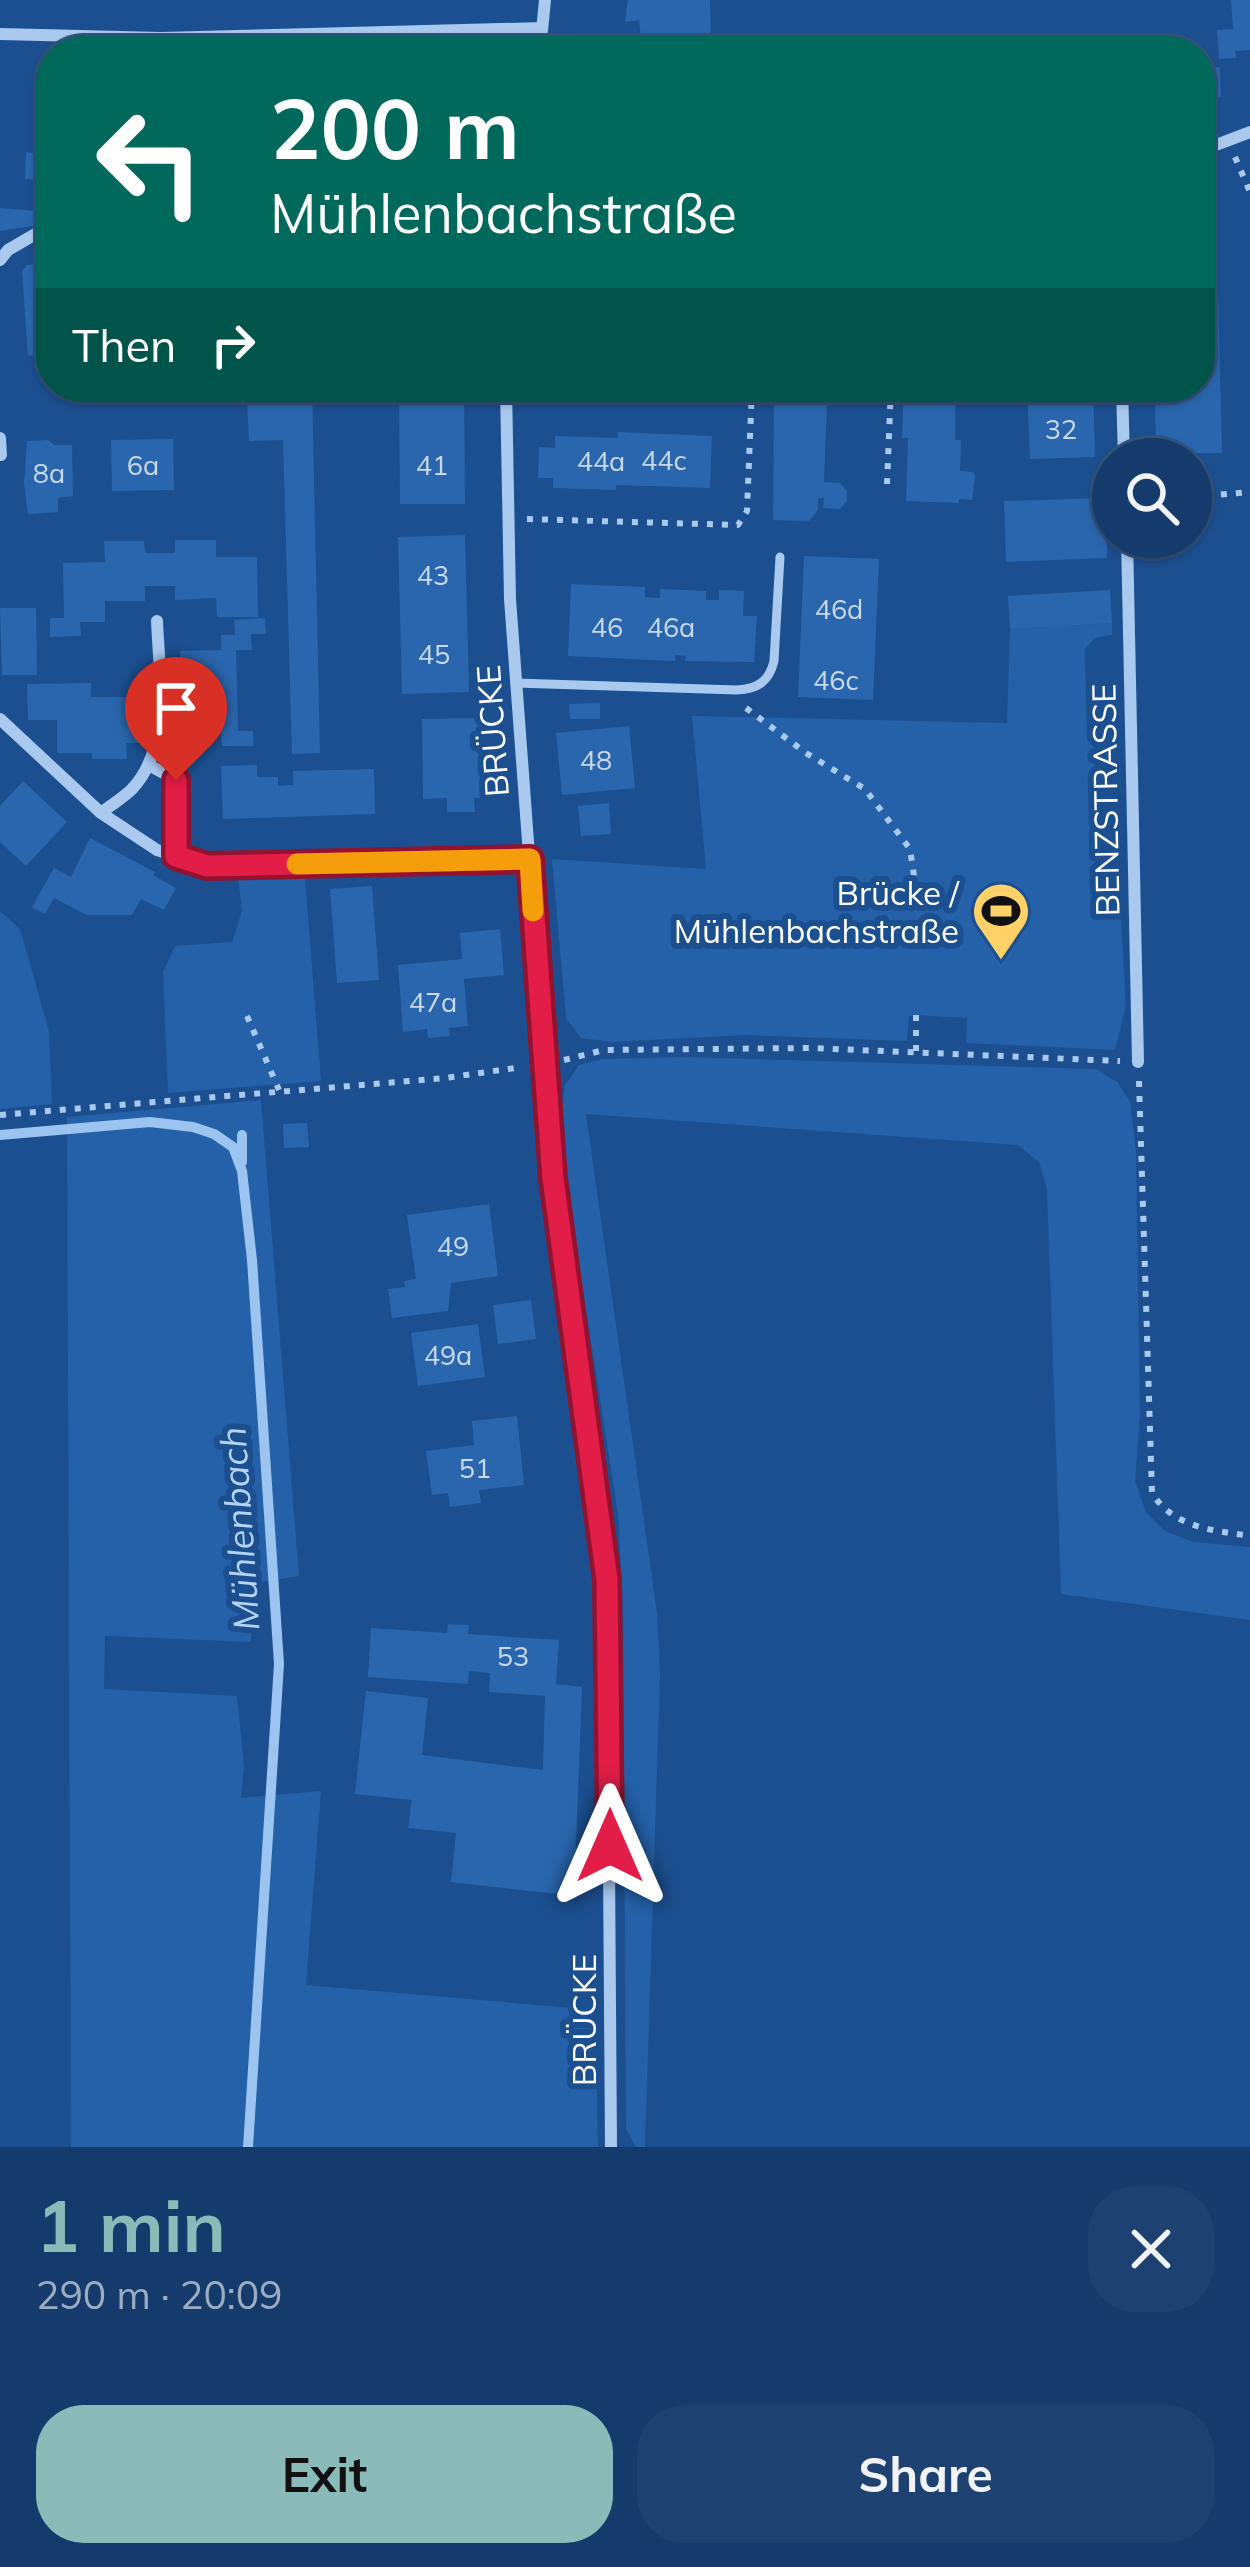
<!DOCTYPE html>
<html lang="en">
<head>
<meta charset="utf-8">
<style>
  body { margin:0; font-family:Mulish,sans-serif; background:#1d4271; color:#f1f3f6; height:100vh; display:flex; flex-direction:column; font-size:45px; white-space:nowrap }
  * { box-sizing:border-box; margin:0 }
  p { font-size:39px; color:#9dadc1 }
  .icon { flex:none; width:66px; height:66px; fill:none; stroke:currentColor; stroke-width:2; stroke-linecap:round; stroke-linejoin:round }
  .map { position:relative; height:2147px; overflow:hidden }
  .panel { display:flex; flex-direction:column; background:#143b6b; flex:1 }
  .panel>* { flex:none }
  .hud { position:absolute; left:36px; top:36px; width:1179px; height:366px; border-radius:48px; box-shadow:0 3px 9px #0004,0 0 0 3px #33557e; background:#00695c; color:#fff; overflow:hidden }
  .fabs { position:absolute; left:1092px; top:438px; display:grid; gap:24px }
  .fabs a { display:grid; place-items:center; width:120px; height:120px; border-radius:50%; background:#143b6b; box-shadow:0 3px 9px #0004,0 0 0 3px #33557e; font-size:60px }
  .pin { position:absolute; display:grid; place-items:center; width:102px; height:102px; color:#fff; margin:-123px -51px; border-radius:50% 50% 50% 0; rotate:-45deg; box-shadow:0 0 12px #0007 }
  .pin .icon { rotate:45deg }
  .me { position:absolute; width:132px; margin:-66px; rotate:0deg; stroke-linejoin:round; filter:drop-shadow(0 0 9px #0008) }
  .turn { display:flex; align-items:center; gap:42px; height:252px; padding:0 36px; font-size:54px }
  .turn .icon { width:156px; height:156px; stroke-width:2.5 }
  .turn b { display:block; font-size:84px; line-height:102px }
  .then { display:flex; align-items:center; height:114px; padding:0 36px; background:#0003; gap:24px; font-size:45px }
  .round { display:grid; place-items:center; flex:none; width:126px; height:126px; border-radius:48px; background:#1d4271 }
  .summary { display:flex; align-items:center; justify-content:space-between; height:204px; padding:0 36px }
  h1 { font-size:72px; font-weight:700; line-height:90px; color:#8bbbb9 }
  .button { display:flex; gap:24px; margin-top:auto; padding:24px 36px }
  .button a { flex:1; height:138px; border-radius:48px; background:#8bbbb9; color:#111; font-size:48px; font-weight:700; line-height:138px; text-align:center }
  .button a+a { background:#1d4271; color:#f1f3f6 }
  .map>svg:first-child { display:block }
  .green { fill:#2461a8 }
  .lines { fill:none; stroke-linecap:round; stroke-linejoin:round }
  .stream { stroke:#9cc4f0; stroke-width:10 }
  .building { fill:#2a66ad }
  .path { stroke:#a9c9ee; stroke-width:6; stroke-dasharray:6 9; stroke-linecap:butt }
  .lane { stroke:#a9c9ee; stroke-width:9 }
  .street { stroke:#a9c9ee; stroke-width:12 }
  .route-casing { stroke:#92132f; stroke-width:30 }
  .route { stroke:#e11d48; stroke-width:21 }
  .slow { stroke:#f59e0b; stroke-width:21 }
  .labels { text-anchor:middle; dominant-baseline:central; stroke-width:12; stroke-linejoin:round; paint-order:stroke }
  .number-label { font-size:27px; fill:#cad9ea }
  .street-label { font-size:33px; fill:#fff; stroke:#1b4f8f }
  .poi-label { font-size:33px; fill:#fff; stroke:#1b4f8f; text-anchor:end }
  .water-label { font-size:36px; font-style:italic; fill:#b5d3f5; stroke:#1b4f8f }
</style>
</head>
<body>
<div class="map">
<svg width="1250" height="2147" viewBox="0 0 1250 2147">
  <rect width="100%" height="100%" fill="#1b4f8f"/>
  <!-- green -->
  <path class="green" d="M1112,623v12l-17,3 -10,11 2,91 24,5 15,260 -11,45 -149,-7 1,-25 -51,-3 -7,1 -2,25 -162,-6 -133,7 -31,-4 -15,-20 -14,-159 154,10 -14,-153 315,7 3,-94z
    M304,865l17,216 -153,12 -5,-121 12,-26 57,-4 10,-31 -5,-44z
    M0,911l20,18 29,102 3,73 -52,5z
    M686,1057l410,12 21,13 13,19 6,50 4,264 -5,66 11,31 19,19 29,11 56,5v73l-189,-26 -14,-405 -8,-27 -21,-17 -432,-31 71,499 3,60 -15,474h-9l-10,-18 -3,-523 -5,-92 -52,-332 -6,-62 5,-35 14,-20 24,-6z
    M261,1100l38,476 -48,8v58l-146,-6 -1,53 133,7 7,71 -3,31 80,-7 -15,194 290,25 2,137h-527l-4,-1030z"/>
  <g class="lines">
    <!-- stream -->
    <path class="stream" d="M0,1135l150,-13 43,5 21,7 19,13 9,24 10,89 27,404 -31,483
      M242,1135v27"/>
  </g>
  <!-- building -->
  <path class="building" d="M628,0h82l1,45 -34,2 -1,-9 -35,2 -2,-20 -14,2z
    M1231,0h19v50l-15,1 1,7 -17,1 -2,-29 16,-1z
    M577,40l42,1v10h-42z
    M1220,67l1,30 -21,3v-32z
    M35,101l16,1v78l-26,-1 1,-27 7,1z
    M0,208l38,3v14l-38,6z
    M51,245v108l-23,3 -6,-85 5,-6 19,-3 -1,-16z
    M1200,245h17l5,208 -66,1 -1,-67h45z
    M282,387h30l8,366 -28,1 -9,-314 -34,1 -2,-42 35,-1z
    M399,387h65l1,117h-65z
    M818,387h60v18l-51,-2 -3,79 16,1 7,8v10l-7,8 -17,-1 1,-10h-6v12l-9,11 -36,-1 1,-119 43,2z
    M904,387h52l-1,53h6l-1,31 13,1 2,4 -3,24 -13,-1v4l-53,-2 2,-63h-6z
    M1027,387h66l2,70 -65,2z
    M618,432l94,4 -2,52 -94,-3v5l-63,-2v-10h-15l1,-31 16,1v-12l63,2z
    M173,439l1,51 -62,1 -1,-51z
    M48,440l6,5h18l1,51 -15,2v14l-30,2 -4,-31 3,-42z
    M1106,498l1,60 -101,4 -2,-61z
    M465,535l4,157 -67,2 -4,-157z
    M175,540h41v17h41l1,60h-41l-1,-19 -41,2v-14h-30v15h-40v21h-25l1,14 -31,1v-19h14l-1,-55 42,-1 -1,-21h40l1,12h30z
    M804,556l75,3 -6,141 -75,-3z
    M571,584l74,3v10l15,1v-9l46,2v9h13v-10l25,1 -1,25h14l-3,46 -69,-1 1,-5 -11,-1v6l-107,-5z
    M1110,590l2,33 -102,6 -2,-33z
    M0,608h36l1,67h-35z
    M265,618l1,16h-15l1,16h-16l2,81h15v15h-31l-1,-15 -38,1 -3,-81 41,-1v-15h14l-1,-15z
    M91,683v14h50v46h-15l1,16h-35v-6h-35v-33h-29l-1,-36z
    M600,703v16h-30l-1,-15z
    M480,718l1,80h-7l1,14h-28v-14l-24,1 -1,-80z
    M629,726l6,62 -73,7 -6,-62z
    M257,765v12h21v9l15,-1v-14l81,-2 1,45 -152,5 -2,-53z
    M23,781l44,41 -41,44 -26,-24v-36z
    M609,803l2,31 -30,2 -3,-30z
    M90,838l65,34 -2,3 23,13 -12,22 -23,-11 -9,16h-45l-33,-17 -9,16 -13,-7 22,-39 17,9z
    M372,886l7,94 -42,3 -7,-94z
    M500,929l4,46 -40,4 4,47 -19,2 1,8 -22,2 -1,-9 -24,3 -5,-67 64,-6 -2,-26z
    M307,1123l2,24 -25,1 -1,-24z
    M489,1204l9,72 -47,7 -3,28 -56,7 -4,-29 17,-2 -1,-6 12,-2 -9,-64z
    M531,1300l5,39 -38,5 -5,-39z
    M478,1324l7,53 -67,9 -7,-53z
    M517,1416l7,69 -45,5 2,13 -31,4 -2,-14 -16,2 -6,-44 48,-6 -2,-24z
    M448,1624l21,1 -1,9 91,6 -3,44 26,3 -8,209 -123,-14 5,-49 -48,-5 4,-28 -57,-6 11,-103 62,7 -6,57 121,15 2,-74 -56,-4 1,-19 -21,-2 -1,13 -100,-7 3,-49 76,5z"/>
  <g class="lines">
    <!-- path -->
    <path class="path" d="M1235,157l15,35
      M887,484l4,-97
      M1191,497l59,-5
      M527,519l211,6 9,-14 5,-124 18,1
      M746,708l60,45 59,36 45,60 6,40
      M1094,909h19
      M247,1016l32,74
      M916,1051v-36
      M564,1060l40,-10 207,-2 309,13
      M1139,1081l13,412c22,35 60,37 98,43
      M0,1115l445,-37 77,-11"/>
    <!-- lane -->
    <path class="lane" d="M792,388v-1
      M515,683l222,7c20,-1 32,-8 37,-29l6,-104"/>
    <!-- street -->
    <path class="street" d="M0,34l161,4 381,-10
      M540,51l5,-51
      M1200,151l50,-19
      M0,260l8,-10 43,-25
      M506,387l4,212 43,579 54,402 4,567
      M1122,387l2,72
      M0,438l1,17
      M1127,537l11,525
      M0,719l101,94 56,37 50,16 322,-7
      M149,765l27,15v76
      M101,813c10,-8 22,-15 31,-24 40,-42 27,-116 25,-168"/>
  </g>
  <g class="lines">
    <!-- route casing -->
    <g class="route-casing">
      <path id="route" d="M176,780v76l31,10 323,-7 23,319 54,402 3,266"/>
    </g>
    <!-- route -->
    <use href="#route" class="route"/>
    <!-- slow -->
    <path class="slow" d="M297,864l233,-5 3,52"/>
  </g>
  <!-- icons -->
  <defs>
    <g id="stadium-pin" transform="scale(3)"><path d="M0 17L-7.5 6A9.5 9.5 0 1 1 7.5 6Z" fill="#ffd166" stroke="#1b4f8f"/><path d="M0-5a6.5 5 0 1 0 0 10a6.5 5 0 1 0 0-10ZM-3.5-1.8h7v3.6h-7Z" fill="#111"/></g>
  </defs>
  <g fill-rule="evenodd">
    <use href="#stadium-pin" x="1001" y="911"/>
  </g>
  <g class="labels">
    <!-- number labels -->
    <g class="number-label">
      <text x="1061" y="429">32</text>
      <text x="664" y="460">44c</text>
      <text x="601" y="461">44a</text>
      <text x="143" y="465">6a</text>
      <text x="432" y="465">41</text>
      <text x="49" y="473">8a</text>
      <text x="433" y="575">43</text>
      <text x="839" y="609">46d</text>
      <text x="607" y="627">46</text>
      <text x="671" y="627">46a</text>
      <text x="434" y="654">45</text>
      <text x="836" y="680">46c</text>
      <text x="596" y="760">48</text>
      <text x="433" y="1002">47a</text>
      <text x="453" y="1246">49</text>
      <text x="448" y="1355">49a</text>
      <text x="475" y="1468">51</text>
      <text x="513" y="1656">53</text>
    </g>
    <!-- street labels -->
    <g class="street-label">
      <text transform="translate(492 731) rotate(-94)">BRÜCKE</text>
      <text transform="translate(1105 800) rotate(-91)">BENZSTRASSE</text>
      <text transform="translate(583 2020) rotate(-90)">BRÜCKE</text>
    </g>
    <!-- poi labels -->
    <g class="poi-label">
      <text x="959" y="892">Brücke /<tspan x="959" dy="38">Mühlenbachstraße</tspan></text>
    </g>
    <!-- water labels -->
    <g class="water-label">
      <text transform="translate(239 1529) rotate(-94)">Mühlenbach</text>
    </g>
  </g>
</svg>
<div class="fabs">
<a><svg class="icon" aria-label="search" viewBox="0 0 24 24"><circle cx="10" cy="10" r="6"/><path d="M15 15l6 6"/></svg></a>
</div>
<div class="pin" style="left:176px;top:780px;background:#d93025"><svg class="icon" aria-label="arrive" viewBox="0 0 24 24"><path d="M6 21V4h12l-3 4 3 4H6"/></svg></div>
<svg class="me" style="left:610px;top:1846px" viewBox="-20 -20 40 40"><path d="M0-17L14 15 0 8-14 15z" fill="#e11d48" stroke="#fff" stroke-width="4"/></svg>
<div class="hud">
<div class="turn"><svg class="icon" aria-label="left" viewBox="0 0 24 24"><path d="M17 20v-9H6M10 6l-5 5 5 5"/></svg><div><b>200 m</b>Mühlenbachstraße</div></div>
<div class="then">Then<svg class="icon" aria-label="right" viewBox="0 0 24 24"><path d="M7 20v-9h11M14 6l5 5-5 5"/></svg></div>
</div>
</div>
<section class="panel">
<div class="summary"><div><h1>1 min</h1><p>290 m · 20:09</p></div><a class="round"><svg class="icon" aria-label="close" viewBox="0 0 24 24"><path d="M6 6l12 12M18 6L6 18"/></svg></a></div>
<div class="button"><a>Exit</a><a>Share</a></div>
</section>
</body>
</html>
